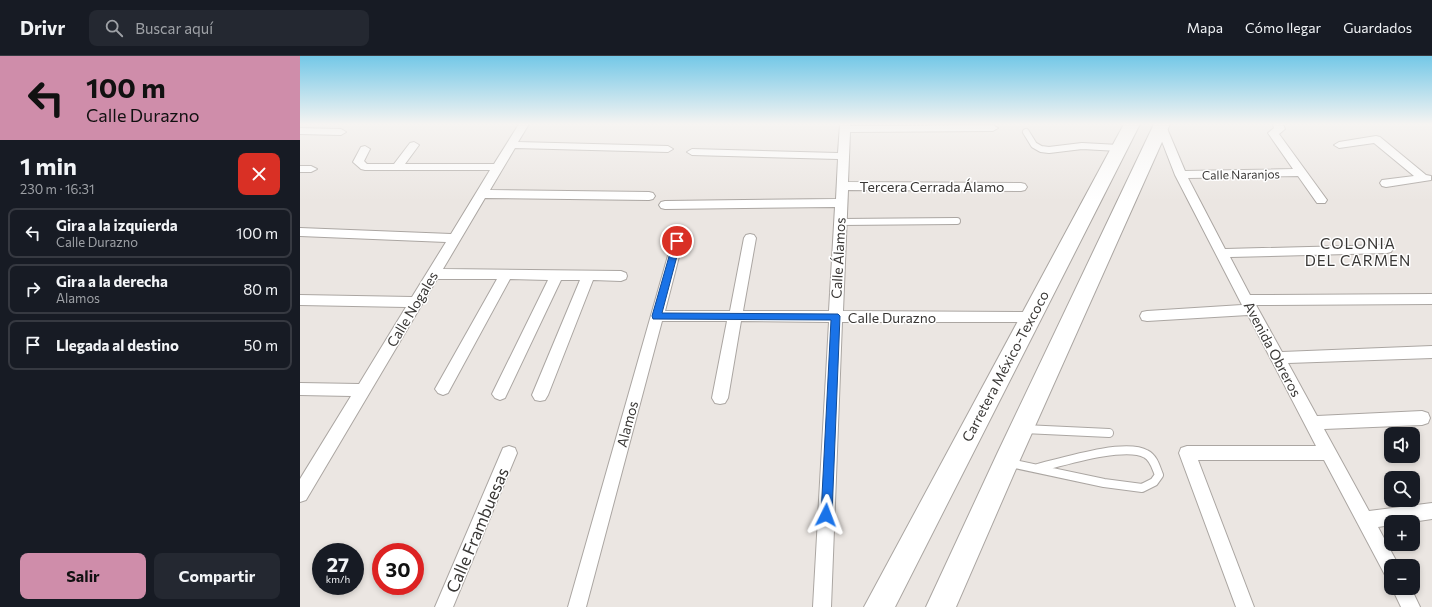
<!DOCTYPE html>
<html lang="es">
<head>
<meta charset="utf-8">
<style>
  body { margin:0; font-family:Commissioner,sans-serif; background:#242831; color:#f1f3f6; height:100vh; display:flex; flex-direction:column; font-size:15px; white-space:nowrap }
  * { box-sizing:border-box; margin:0 }
  p { font-size:13px; color:#9ea1a6 }
  .icon { flex:none; width:22px; height:22px; fill:none; stroke:currentColor; stroke-width:2; stroke-linecap:round; stroke-linejoin:round }
  .map { position:relative; flex:1; overflow:hidden }
  .drawer { display:flex; flex-direction:column; background:#171b24; width:300px }
  .drawer>* { flex:none }
  .top-card { background:#cf8daa; color:#111; overflow:hidden }
  .fabs { position:absolute; left:1084px; top:371px; display:grid; gap:8px }
  .fabs a { display:grid; place-items:center; width:36px; height:36px; border-radius:8px; background:#171b24; box-shadow:0 2px 6px #0003; font-size:20px }
  .speed { position:absolute; left:12px; top:487px; display:flex; gap:8px; font-size:20px; font-weight:700; text-align:center }
  .speed>* { display:grid; place-content:center; width:52px; height:52px; border-radius:50%; background:#171b24; box-shadow:0 2px 6px #0003; line-height:1 }
  .speed small { font-size:10px; font-weight:400 }
  .speed .limit { border:6px solid #d22; background:#fff; color:#111 }
  .pin { position:absolute; display:grid; place-items:center; width:34px; height:34px; color:#fff; margin:-17px; border:2px solid #fff; border-radius:50%; box-shadow:0 1px 4px #0007 }
  .me { position:absolute; width:44px; margin:-22px; rotate:3deg; stroke-linejoin:round; filter:drop-shadow(0 0 3px #0008) }
  .turn { display:flex; align-items:center; gap:14px; height:84px; padding:0 20px; font-size:18px }
  .turn .icon { width:52px; height:52px; stroke-width:2.5 }
  .turn b { display:block; font-size:28px; line-height:34px }
  .round { display:grid; place-items:center; flex:none; width:42px; height:42px; border-radius:8px; background:#242831 }
  .headline { display:flex; align-items:center; justify-content:space-between; height:68px; padding:0 20px }
  h1 { font-size:24px; font-weight:700; line-height:30px }
  .primary-button { display:flex; gap:8px; margin-top:auto; padding:8px 20px }
  .primary-button a { flex:1; height:46px; border-radius:8px; background:#cf8daa; color:#111; font-size:16px; font-weight:700; line-height:46px; text-align:center }
  .primary-button a+a { background:#242831; color:#f1f3f6 }
  ul { padding:0; list-style:none }
  li { display:flex; align-items:center; gap:12px; height:50px; margin:0 8px 6px; padding:0 12px; border:2px solid #363941; border-radius:8px }
  li div { flex:1 }
  li b { display:block; font-size:15px }
  li em { font-style:normal }
  header { display:flex; align-items:center; gap:24px; box-sizing:border-box; height:56px; padding:0 20px; background:#171b24; border-bottom:1px solid #363941 }
  header strong { font-size:19px }
  nav { display:flex; gap:22px; margin-inline-start:auto; font-size:14px }
  .search { width:280px; height:36px; background:#242831; display:flex; align-items:center; gap:10px; box-sizing:border-box; padding:0 14px; border-radius:8px; color:#9ea1a6; font-size:15px }
  main { display:flex; flex:1; min-height:0 }
  .map>svg:first-child { display:block }
  .lines { fill:none; stroke-linecap:round; stroke-linejoin:round }
  .service-far1-casing { stroke:#aba6a2; stroke-width:8 }
  .service-casing { stroke:#aba6a2; stroke-width:10 }
  .minor-casing { stroke:#aba6a2; stroke-width:2 }
  .trunk-casing { stroke:#aba6a2; stroke-width:2 }
  .service-far1 { stroke:#fff; stroke-width:6 }
  .service { stroke:#fff; stroke-width:8 }
  .minor { fill:#fff; fill-rule:evenodd }
  .trunk { fill:#fff; fill-rule:evenodd }
  .route { fill:#1a73e8; stroke:#114b97 }
  .labels { text-anchor:middle; dominant-baseline:central; stroke-width:3; stroke-linejoin:round; paint-order:stroke }
  .far-street-label { font-size:12px; fill:#393735; stroke:#fff }
  .street-label { font-size:14px; fill:#393735; stroke:#fff }
  .neighbourhood-label { font-size:15px; letter-spacing:1px; fill:#393735; stroke:#fff }
  .near-street-label { font-size:17px; fill:#393735; stroke:#fff }
</style>
</head>
<body>
<header>
<strong>Drivr</strong>
<div class="search"><svg class="icon" aria-label="search" viewBox="0 0 24 24"><circle cx="10" cy="10" r="6"/><path d="M15 15l6 6"/></svg>Buscar aquí</div>
<nav><a>Mapa</a><a>Cómo llegar</a><a>Guardados</a></nav>
</header>
<main>
<section class="drawer">
<div class="top-card">
<div class="turn"><svg class="icon" aria-label="left" viewBox="0 0 24 24"><path d="M17 20v-9H6M10 6l-5 5 5 5"/></svg><div><b>100 m</b>Calle Durazno</div></div>
</div>
<div class="headline"><div><h1>1 min</h1><p>230 m · 16:31</p></div><a class="round" style="background:#d93025;color:#fff"><svg class="icon" aria-label="close" viewBox="0 0 24 24"><path d="M6 6l12 12M18 6L6 18"/></svg></a></div>
<ul>
<li><svg class="icon" aria-label="left" viewBox="0 0 24 24"><path d="M17 20v-9H6M10 6l-5 5 5 5"/></svg><div><b>Gira a la izquierda</b><p>Calle Durazno</p></div><em>100 m</em></li>
<li><svg class="icon" aria-label="right" viewBox="0 0 24 24"><path d="M7 20v-9h11M14 6l5 5-5 5"/></svg><div><b>Gira a la derecha</b><p>Alamos</p></div><em>80 m</em></li>
<li><svg class="icon" aria-label="arrive" viewBox="0 0 24 24"><path d="M6 21V4h12l-3 4 3 4H6"/></svg><div><b>Llegada al destino</b></div><em>50 m</em></li>
</ul>
<div class="primary-button"><a>Salir</a><a>Compartir</a></div>
</section>
<div class="map">
<svg width="1132" height="551" viewBox="0 0 1132 551">
  <rect width="100%" height="100%" fill="#ebe6e2"/>
  <g class="lines">
    <!-- service-far1 casing -->
    <g class="service-far1-casing">
      <path id="service-far1" d="M726,76l8,13 7,4 8,1 33,-4 37,2
        M540,166l117,-1"/>
    </g>
    <!-- service casing -->
    <g class="service-casing">
      <path id="service" d="M724,373l85,4
        M710,407l94,20 38,5 12,-6 5,-7c-3,-7 -5,-17 -13,-21 -21,-12 -84,8 -108,14"/>
    </g>
    <!-- minor casing -->
    <g class="minor-casing">
      <path id="minor" d="M219,68h10l-11,18 150,4 5,3 -5,3 -153,-4 -25,42 159,2 4,1 2,3 -2,3 -4,1 -164,-2 -42,71 178,2 5,2 1,3 -1,3 -5,2 -28,-1 -45,115 -3,5 -5,1 -5,-1 -3,-5 48,-115h-19l-56,118 -5,2 -5,-2 -3,-4 56,-114 -38,-1 -62,114 -5,2 -5,-2 -3,-4 62,-110h-60l-131,221 -6,2v-23l51,-83 -51,-1v-12l59,1 47,-77 -106,-2v-10l112,2 34,-55 -146,-6v-8l151,6 39,-64h-125l-4,-1 -8,-7 8,-15 4,-1 5,3 -6,12 3,3h27l16,-21 4,-1 5,3 -14,19h89z
        M540,68h10v2l143,-1 5,3 -5,3 -143,1 -2,50 173,1 4,1 2,3 -2,3 -4,1 -173,-1 -5,121 188,1 5,1 2,4 -2,4 -5,1h-189l-11,285h-18l16,-285 -88,-1 -13,77 -3,5 -5,1 -5,-1 -3,-5 15,-77h-65l-76,286h-18l105,-369 4,-1 4,1 2,3 -18,70h65l14,-73 2,-3 4,-1 4,1 2,3 -13,73h86l6,-104 -170,2 -4,-1 -2,-3 2,-3 4,-1 171,-2 2,-40 -146,-4 -5,-3 5,-3 146,4z
        M857,68h8l1,2 19,45 108,-2 -25,-36 6,-5 -1,-4h10l2,5 -6,5 48,66 -2,3h-8l-19,-27 -110,2 37,71 162,-4 4,1 2,3 -2,3 -4,1 -157,4 20,38 182,-1v10l-176,1 26,47 150,-6v12l-144,5 29,53 105,-5 6,2 2,5 -2,5 -6,2 -98,4 45,82 63,-8v16l-20,3h-21v3l-13,2 21,39h-8v12l-6,-3 -61,-115h-126l56,147h-18l-57,-154 2,-5 6,-2h129l-68,-131 -101,6 -5,-1 -2,-4 2,-4 5,-1 95,-6 -67,-130 -19,-49z
        M0,72l41,1 5,3 -5,3 -41,-1z
        M1076,80l4,1 46,38 5,1v4l-45,7 -4,-1 -2,-3 2,-3 32,-4 -40,-33 -35,5 -5,-3 5,-3z
        M0,110h11l6,3 -6,3h-11z
        M209,390l6,2 2,5 -64,154h-18l68,-159z
        M1092,532h19l9,19h-19z"/>
    </g>
    <!-- trunk casing -->
    <g class="trunk-casing">
      <path id="trunk" d="M824,68h16l-245,483h-31z
        M854,68h16l-151,338 -63,145h-30l71,-153z"/>
    </g>
    <!-- service-far1 -->
    <use href="#service-far1" class="service-far1"/>
    <!-- service -->
    <use href="#service" class="service"/>
    <!-- minor -->
    <use href="#minor" class="minor"/>
    <!-- trunk -->
    <use href="#trunk" class="trunk"/>
  </g>
  <!-- sky -->
  <linearGradient id="sky" x2="0" y2="1"><stop stop-color="#74c8e7"/><stop offset="0.47" stop-color="#f6f4f2"/><stop offset="1" stop-color="#f6f4f2" stop-opacity="0"/></linearGradient>
  <rect width="1132" height="145" fill="url(#sky)"/>
  <!-- route -->
  <path class="route" d="M374,183h6l1,2 -19,72 176,1 2,2 -8,199 -2,4 -4,2 -4,-2 -1,-4 10,-195 -178,-1 -1,-3z"/>
  <g class="labels">
    <!-- far-street labels -->
    <g class="far-street-label">
      <text transform="translate(941 118) rotate(-1)">Calle Naranjos</text>
    </g>
    <!-- street labels -->
    <g class="street-label">
      <text x="632" y="130">Tercera Cerrada Álamo</text>
      <text transform="translate(538 202) rotate(-87)">Calle Álamos</text>
      <text transform="translate(112 253) rotate(-59)">Calle Nogales</text>
      <text x="592" y="261">Calle Durazno</text>
      <text transform="translate(973 293) rotate(62)">Avenida Obreros</text>
      <text transform="translate(705 310) rotate(-62)">Carretera México-Texcoco</text>
      <text transform="translate(327 368) rotate(-75)">Alamos</text>
    </g>
    <!-- neighbourhood labels -->
    <g class="neighbourhood-label">
      <text x="1058" y="187">COLONIA<tspan x="1058" dy="17">DEL CARMEN</tspan></text>
    </g>
    <!-- near-street labels -->
    <g class="near-street-label">
      <text transform="translate(177 474) rotate(-67)">Calle Frambuesas</text>
    </g>
  </g>
</svg>
<div class="fabs">
<a><svg class="icon" aria-label="sound" viewBox="0 0 24 24"><path d="M4 9h4l5-4v14l-5-4H4zM17 9q2 3 0 6"/></svg></a>
<a><svg class="icon" aria-label="search" viewBox="0 0 24 24"><circle cx="10" cy="10" r="6"/><path d="M15 15l6 6"/></svg></a>
<a>+</a>
<a>−</a>
</div>
<div class="speed"><div>27<small>km/h</small></div><div class="limit">30</div></div>
<div class="pin" style="left:377px;top:185px;background:#d93025"><svg class="icon" aria-label="arrive" viewBox="0 0 24 24"><path d="M6 21V4h12l-3 4 3 4H6"/></svg></div>
<svg class="me" style="left:526px;top:459px" viewBox="-20 -20 40 40"><path d="M0-17L14 15 0 8-14 15z" fill="#1a73e8" stroke="#fff" stroke-width="4"/></svg>
</div>
</main>
</body>
</html>
